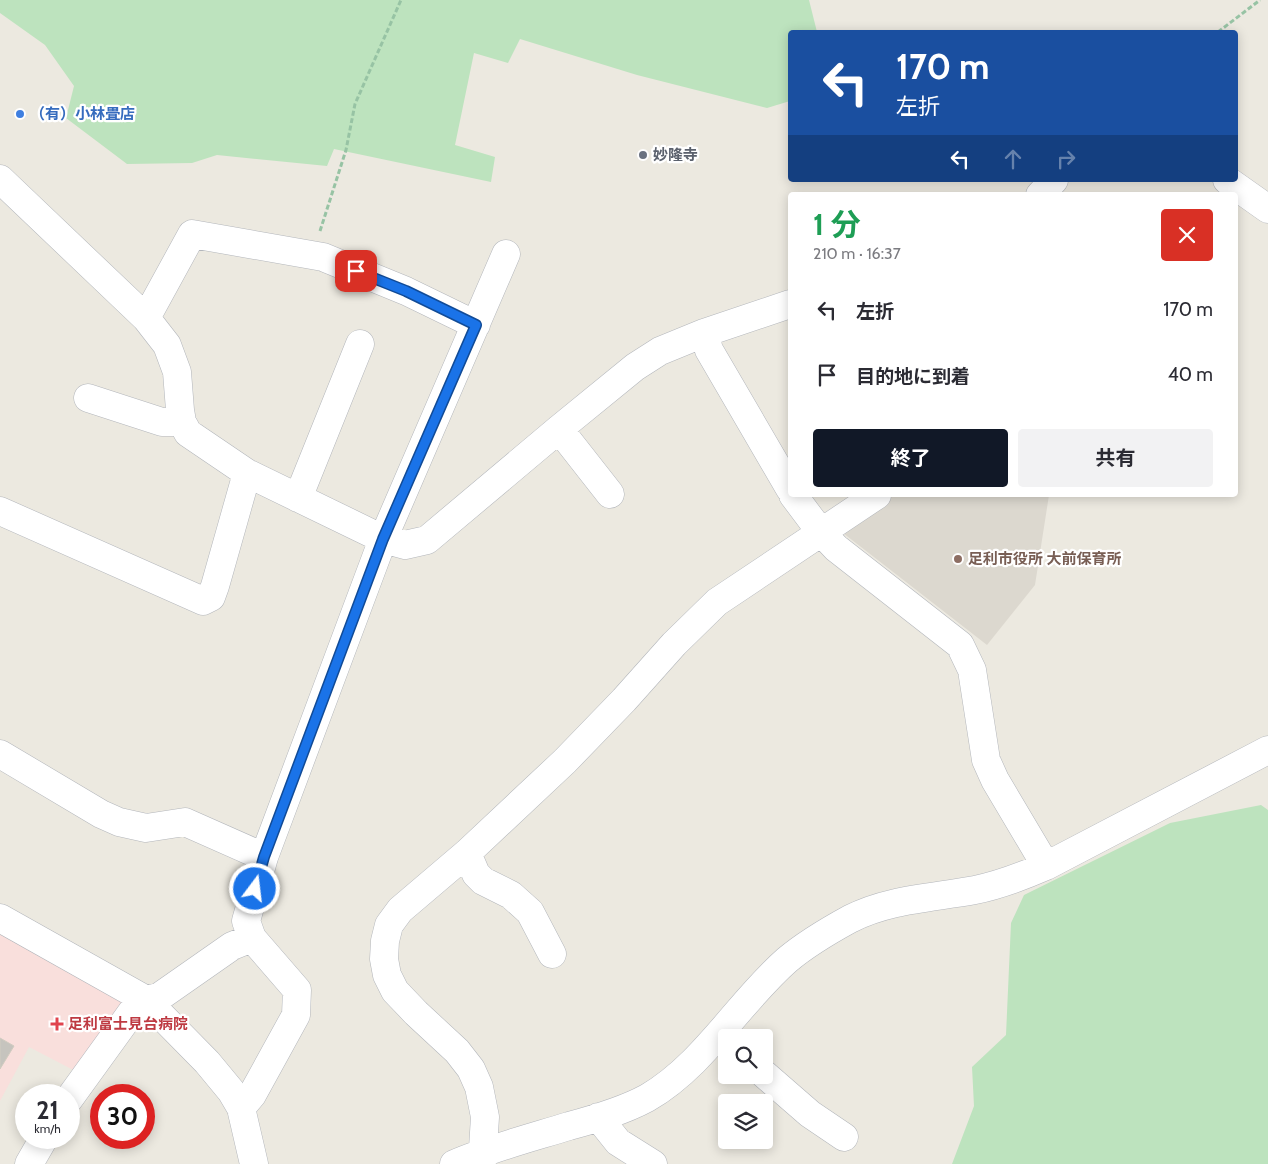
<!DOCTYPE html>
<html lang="ja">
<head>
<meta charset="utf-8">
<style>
  body { margin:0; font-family:Cabin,"Noto Sans JP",sans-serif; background:#f2f2f3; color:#2b2b33; height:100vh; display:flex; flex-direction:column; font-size:19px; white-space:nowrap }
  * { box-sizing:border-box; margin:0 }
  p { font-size:16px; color:#7c7c81 }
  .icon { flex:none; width:28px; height:28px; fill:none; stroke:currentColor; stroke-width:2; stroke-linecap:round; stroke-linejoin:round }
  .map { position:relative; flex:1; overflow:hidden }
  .sheet { position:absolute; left:788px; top:192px; width:450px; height:305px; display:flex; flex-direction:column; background:#fff; border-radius:5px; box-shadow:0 2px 12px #0003 }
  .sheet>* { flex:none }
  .guide { position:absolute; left:788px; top:30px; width:450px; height:152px; border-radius:5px; box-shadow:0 2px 12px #0003; background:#1a4fa0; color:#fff; overflow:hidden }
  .controls { position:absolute; left:718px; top:1029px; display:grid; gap:10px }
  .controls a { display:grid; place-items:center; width:55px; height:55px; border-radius:5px; background:#fff; box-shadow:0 2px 12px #0003; font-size:25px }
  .speed { position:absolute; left:15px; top:1084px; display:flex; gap:10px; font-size:25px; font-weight:700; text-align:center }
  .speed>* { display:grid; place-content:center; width:65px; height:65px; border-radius:50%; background:#fff; box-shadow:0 2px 12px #0003; line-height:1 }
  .speed small { font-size:12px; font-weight:400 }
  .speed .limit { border:8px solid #d22; background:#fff; color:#111 }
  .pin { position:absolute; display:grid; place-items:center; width:42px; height:42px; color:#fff; margin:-21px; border-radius:10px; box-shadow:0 2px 8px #0006 }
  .me { position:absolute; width:55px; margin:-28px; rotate:15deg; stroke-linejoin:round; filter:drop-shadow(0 0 4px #0008) }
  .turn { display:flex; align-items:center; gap:18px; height:105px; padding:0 25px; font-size:22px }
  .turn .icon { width:65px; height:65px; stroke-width:2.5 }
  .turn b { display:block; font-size:35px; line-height:42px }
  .lanes { display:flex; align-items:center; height:48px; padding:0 25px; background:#0003; justify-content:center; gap:25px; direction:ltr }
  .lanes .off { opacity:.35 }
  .round { display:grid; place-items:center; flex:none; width:52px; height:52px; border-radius:5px; background:#f2f2f3 }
  .summary { display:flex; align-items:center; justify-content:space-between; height:85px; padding:0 25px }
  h1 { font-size:30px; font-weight:700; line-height:38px; color:#1e9e55 }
  .action { display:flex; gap:10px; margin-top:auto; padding:10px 25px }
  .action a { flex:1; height:58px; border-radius:5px; background:#111827; color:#fff; font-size:20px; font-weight:700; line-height:58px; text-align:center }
  .action a+a { background:#f2f2f3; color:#2b2b33 }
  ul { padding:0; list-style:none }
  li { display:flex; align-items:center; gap:15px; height:65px; padding:0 25px }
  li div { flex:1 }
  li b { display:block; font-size:19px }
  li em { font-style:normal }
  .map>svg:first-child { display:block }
  .education { fill:#dcd8cf }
  .medical { fill:#f9dfdc }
  .green { fill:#bde3be }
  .building { fill:#c6c4be; stroke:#d0cbbf }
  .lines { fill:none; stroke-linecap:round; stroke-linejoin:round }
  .minor-casing { stroke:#b3b6bb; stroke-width:29 }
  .path { stroke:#97c3a4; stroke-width:3; stroke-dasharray:5 2.5; stroke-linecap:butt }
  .minor { stroke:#fff; stroke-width:28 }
  .route-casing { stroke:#114b97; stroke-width:12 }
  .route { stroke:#1a73e8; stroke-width:9 }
  .shop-dot { fill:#3f7fe0; stroke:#fff; stroke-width:2 }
  .worship-dot { fill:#6b7280; stroke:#fff; stroke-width:2 }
  .education-dot { fill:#8d6e63; stroke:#fff; stroke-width:2 }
  .health-dot { fill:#e0444e; stroke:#fff; stroke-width:2 }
  .labels { text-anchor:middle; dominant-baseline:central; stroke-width:4.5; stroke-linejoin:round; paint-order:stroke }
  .shop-label { font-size:15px; font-weight:bold; fill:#366cbe; stroke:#fff; text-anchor:start }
  .worship-label { font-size:15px; font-weight:bold; fill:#5b616d; stroke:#fff; text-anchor:start }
  .education-label { font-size:15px; font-weight:bold; fill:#785e54; stroke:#fff; text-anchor:start }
  .health-label { font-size:15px; font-weight:bold; fill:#be3a42; stroke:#fff; text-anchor:start }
</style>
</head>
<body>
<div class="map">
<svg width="1268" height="1164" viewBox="0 0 1268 1164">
  <rect width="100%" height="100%" fill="#ece9e0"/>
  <!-- education -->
  <path class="education" d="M894,495h155l-14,90 -48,60 -144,-112z"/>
  <!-- medical -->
  <path class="medical" d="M0,927l132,74 -53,72 -50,-26 -29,54z"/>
  <!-- green -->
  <path class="green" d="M0,0h809l8,32h-27v69l-23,7 -130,-33 -117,-36 -12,24 -34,-10 -19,92 40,12 -4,25 -157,-33 -7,17 -110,-11 -25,8 -65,1 -61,-46 8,-32 -29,-41 -45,-32z
    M1261,805l7,5v354h-316l22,-58 -2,-39 34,-32 5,-112 13,-28 146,-72z"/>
  <!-- building -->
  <path class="building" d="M0,1038l14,8 -14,23z"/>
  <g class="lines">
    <!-- minor casing -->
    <g class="minor-casing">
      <path id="minor" d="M0,179l146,139 21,27 10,27 3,38 2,12 6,11 59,40 136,66 22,6 22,-5 132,-111 76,-62 25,-16 44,-18 86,-29
        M1227,180l41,29
        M1040,195l14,-15
        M146,318l46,-84 131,23 83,34 70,34
        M704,333l5,17 81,139
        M88,398l74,24h20
        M559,429l51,65
        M793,495l27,36 16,17 124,97 12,25 14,90 9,20 51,86
        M298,498l62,-154
        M0,511l203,90 8,-4 4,-11 32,-113
        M0,754l101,60 18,8 27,6 39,-6 79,35
        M467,853l9,21 7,7 28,14 19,17 22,42
        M0,918l146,82 61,62 24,29 10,17 13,56
        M764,1074l46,40 34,23
        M69,1099l65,-90 12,-9 13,-3 73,-51 20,-8
        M241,1108l11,-13 44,-80 1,-25 -45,-52 -6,-17 18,-64 119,-318 123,-285
        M598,1117l20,25 35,22
        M29,1164l15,-26
        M454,1164c37,-16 76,-26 115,-38 26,-7 54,-15 78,-28 57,-33 91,-95 140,-138 19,-16 41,-29 63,-41 39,-20 82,-21 125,-29 25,-5 48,-14 71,-24l222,-116
        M482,1164l3,-47 -6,-30 -8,-18 -14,-18 -41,-38 -21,-22 -8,-16 -3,-16 1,-18 4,-16 11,-15 67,-57 98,-92 59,-61 50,-56 43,-42 160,-107"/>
    </g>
    <!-- path -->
    <path class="path" d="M1218,32l42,-32
      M320,231l26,-81 9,-46 46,-104"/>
    <!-- minor -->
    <use href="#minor" class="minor"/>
  </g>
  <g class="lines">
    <!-- route casing -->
    <g class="route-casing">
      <path id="route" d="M255,889l9,-32 119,-318 93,-214 -70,-34 -50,-20"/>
    </g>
    <!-- route -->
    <use href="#route" class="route"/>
  </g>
  <!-- markers -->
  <circle class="shop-dot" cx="20" cy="114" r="5"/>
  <circle class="worship-dot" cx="643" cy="155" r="5"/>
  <circle class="education-dot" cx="958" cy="559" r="5"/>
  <path class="health-dot" d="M54.5 1016.5h5v5h5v5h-5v5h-5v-5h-5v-5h5z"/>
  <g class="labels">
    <!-- shop labels -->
    <g class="shop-label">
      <text x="30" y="114">（有）小林畳店</text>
    </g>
    <!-- worship labels -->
    <g class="worship-label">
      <text x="653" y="155">妙隆寺</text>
    </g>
    <!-- education labels -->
    <g class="education-label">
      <text x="968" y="559">足利市役所 大前保育所</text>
    </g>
    <!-- health labels -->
    <g class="health-label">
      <text x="68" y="1024">足利富士見台病院</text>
    </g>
  </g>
</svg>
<div class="controls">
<a><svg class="icon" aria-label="search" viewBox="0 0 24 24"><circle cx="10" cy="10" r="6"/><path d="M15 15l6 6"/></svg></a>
<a><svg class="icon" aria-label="layers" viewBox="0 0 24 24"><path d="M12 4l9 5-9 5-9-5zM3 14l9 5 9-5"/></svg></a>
</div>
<div class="speed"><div>21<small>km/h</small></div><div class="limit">30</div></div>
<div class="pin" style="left:356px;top:271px;background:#d93025"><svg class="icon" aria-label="arrive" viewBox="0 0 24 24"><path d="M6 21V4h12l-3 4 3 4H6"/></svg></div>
<svg class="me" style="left:255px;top:889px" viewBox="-20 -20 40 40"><circle r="17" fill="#1a73e8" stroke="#fff" stroke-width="3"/><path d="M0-11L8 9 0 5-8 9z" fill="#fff"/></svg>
<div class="guide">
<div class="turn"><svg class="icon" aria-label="left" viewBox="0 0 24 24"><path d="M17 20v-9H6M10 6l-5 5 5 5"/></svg><div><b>170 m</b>左折</div></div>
<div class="lanes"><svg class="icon" aria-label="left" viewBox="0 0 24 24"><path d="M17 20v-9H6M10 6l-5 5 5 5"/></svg><svg class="icon off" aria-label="ahead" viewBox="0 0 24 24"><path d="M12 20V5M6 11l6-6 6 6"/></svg><svg class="icon off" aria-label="right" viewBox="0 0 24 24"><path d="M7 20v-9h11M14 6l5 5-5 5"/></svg></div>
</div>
<section class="sheet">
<div class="summary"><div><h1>1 分</h1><p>210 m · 16:37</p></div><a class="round" style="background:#d93025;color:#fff"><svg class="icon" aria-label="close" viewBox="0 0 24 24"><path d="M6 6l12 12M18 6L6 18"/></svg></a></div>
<ul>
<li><svg class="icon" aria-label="left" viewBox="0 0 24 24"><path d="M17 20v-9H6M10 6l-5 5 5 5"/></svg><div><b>左折</b></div><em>170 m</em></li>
<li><svg class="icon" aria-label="arrive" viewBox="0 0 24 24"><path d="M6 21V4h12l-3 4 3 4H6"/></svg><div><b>目的地に到着</b></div><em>40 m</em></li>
</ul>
<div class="action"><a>終了</a><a>共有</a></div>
</section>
</div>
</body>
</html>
